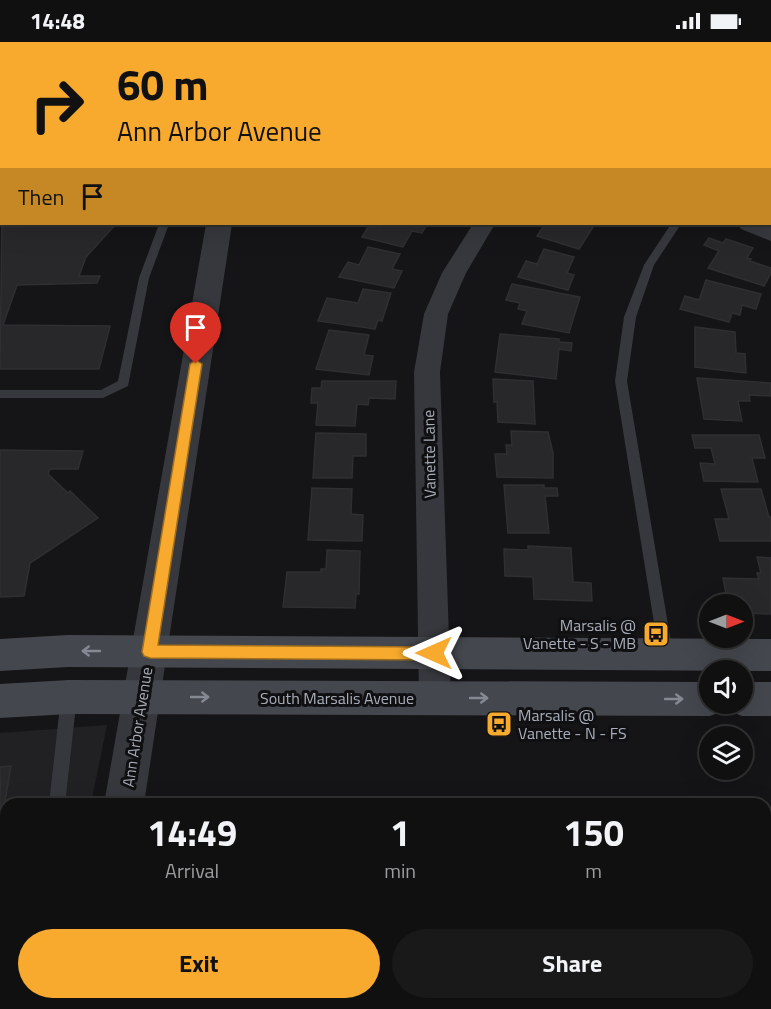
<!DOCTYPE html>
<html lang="en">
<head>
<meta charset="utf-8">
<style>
  body { margin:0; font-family:"Titillium Web",sans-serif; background:#19191a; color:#f1f3f6; height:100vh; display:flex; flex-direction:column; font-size:22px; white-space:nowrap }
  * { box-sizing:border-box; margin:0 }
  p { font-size:20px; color:#9c9d9f }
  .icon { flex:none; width:33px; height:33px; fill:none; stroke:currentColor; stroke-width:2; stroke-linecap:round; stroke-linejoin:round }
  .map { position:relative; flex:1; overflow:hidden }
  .details { position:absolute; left:0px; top:756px; width:771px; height:212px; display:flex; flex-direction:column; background:#101011; border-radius:18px 18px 0 0; box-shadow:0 6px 24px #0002,0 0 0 2px #303031 }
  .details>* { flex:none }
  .hud { position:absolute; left:0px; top:0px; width:771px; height:183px; box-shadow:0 6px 24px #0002,0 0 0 2px #303031; background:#f7aa2e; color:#111; overflow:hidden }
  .needle { width:39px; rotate:90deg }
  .fabs { position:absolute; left:699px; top:552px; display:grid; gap:12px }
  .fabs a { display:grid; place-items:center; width:54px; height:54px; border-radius:50%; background:#101011; box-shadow:0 6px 24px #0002,0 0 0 2px #303031; font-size:30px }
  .pin { position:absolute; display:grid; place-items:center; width:51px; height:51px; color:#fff; margin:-62px -26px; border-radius:50% 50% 50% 0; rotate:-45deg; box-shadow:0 0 6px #0007 }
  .pin .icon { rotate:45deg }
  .me { position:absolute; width:66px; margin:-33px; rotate:270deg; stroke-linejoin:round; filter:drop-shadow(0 0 4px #0008) }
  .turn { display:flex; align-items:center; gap:21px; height:126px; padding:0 18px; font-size:27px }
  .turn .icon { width:78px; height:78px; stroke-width:2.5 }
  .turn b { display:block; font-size:42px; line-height:51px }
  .then { display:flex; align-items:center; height:57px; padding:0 18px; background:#0003; gap:12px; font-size:22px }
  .eta { display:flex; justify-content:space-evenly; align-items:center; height:102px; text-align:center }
  .eta b { font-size:36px; font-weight:700; line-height:42px }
  .primary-button { display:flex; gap:12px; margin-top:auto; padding:12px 18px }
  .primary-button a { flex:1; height:69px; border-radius:36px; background:#f7aa2e; color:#111; font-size:24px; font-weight:700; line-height:69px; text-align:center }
  .primary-button a+a { background:#19191a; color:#f1f3f6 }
  .status { display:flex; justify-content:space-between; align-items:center; height:42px; padding:0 30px; background:#101011; direction:ltr }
  .status svg { height:16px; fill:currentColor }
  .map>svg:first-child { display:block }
  .built { fill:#212124 }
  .building { fill:#28282b; stroke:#2f2f33; stroke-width:1.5 }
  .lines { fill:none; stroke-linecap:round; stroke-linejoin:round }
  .service { fill:#36383d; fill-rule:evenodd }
  .minor { fill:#36383d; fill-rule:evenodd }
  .tertiary { fill:#36383d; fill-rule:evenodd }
  .secondary { fill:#44474d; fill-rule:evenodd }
  .oneway { stroke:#848993 }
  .route { fill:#f7aa2e; stroke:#a16e1e; stroke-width:1.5 }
  .labels { text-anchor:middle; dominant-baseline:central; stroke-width:6; stroke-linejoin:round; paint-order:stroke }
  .street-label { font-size:16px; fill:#a7adb8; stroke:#101012 }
  .poi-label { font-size:16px; fill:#a7adb8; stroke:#101012; text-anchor:end }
</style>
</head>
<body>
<div class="status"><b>14:48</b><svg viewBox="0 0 49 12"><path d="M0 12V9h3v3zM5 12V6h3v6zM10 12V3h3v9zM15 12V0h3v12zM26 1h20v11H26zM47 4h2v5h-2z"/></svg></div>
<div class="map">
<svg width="771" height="967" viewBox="0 0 771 967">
  <rect width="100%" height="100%" fill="#151517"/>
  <!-- built -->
  <path class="built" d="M107,683l-16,79h-85v200h45l-2,5h-49v-276z"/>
  <!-- building -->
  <path class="building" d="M41,0h92l1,2h-100z
    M2,168v14h114l-30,33 -7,19h21l-3,7 -80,2 -14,40 107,1 -11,43h-99z
    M370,182l10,3 2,-3h45l-5,9 -10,-2 -9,16 -41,-10z
    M545,182l10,1 40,-1 -16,25 -42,-13z
    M709,196l14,5 3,-4 27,9 -6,10 4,1 -1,2 21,7v5l-7,13 -56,-18 11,-17 -15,-6z
    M368,205l32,7 -8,15 10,2 -8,17 -55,-11 9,-15 11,3z
    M544,207l30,8 -7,16 7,2 -6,15 -50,-13 8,-16 11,3z
    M706,238l55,14 -5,15 -14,-4 -2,10 -8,-2 -3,9 -49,-13 5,-13 14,4z
    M512,242l68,13 -11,36 -47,-9 5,-13 -9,-2 2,-6 -14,-3z
    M363,247l28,4 -9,28 -4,-1 -3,9 -57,-8 9,-23 31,5z
    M695,285l40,5 1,21 9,1 1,19 -51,-6z
    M329,288l40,5 -5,20 9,1 -4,19 -53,-6z
    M500,292l59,5v3l13,1 -1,8 -12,-2 -3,30 -61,-7z
    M697,336l74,5v13l-22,-1 1,6h-12l4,20 -38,-2z
    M493,337l40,2 2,43 -37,-2 -1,-20h-3z
    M322,339h74l-1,18 -26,-1 -1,7 -11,-1 -2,22 -39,-1 2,-22h-7l1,-15h9z
    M511,389l37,1 5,21v25l-56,-1 -2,-23h12l-1,-9h6z
    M316,391l50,1v22h-13l-1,22h-39z
    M692,393h67l6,23h-13l6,24 -54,-1 -4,-18 15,1 -4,-16h-16z
    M0,408l83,1 -5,18h-28l-2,5 20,19 2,-2 28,27 -68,45 -6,33 -24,1z
    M504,443h40v3h13l1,8h-13l4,37h-41z
    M312,446l40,1 -1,25 12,1 -1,26 -54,-1z
    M721,447h40l8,28h2v24h-51l-5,-22h14z
    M528,504l43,2 2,34 18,1 1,18 -58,-2 -1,-22 -28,-1 -1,-27 24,1z
    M327,508l33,1 -1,43h-3l-1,14 -72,-1 4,-35h34v-3h5z
    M757,515l14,1v56l-29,-1v-9h-14l-5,-26 36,1 -2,-6h4z
    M11,724l-11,64v-63z"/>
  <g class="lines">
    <!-- service -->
    <path class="service" d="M159,182h10l-20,54 -21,108 -25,12h-103v-8h101l17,-9 21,-103z
      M671,182h10l-27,41 -18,52 -9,64 46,273 -2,5 -5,1 -5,-1 -2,-5 -44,-273 9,-64 20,-52z
      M69,648l5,2 3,5 -12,107h-16l12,-107 3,-5z
      M0,877h6v18h-6z
      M6,955v7h15l-2,5h-18z"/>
    <!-- minor -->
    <path class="minor" d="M771,4v12h-1v-11z
      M473,182h22l-29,49 -18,41 -8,58 11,326 -5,10 -11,4 -11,-4 -5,-10 -5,-326 10,-58 18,-41z
      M738,182h28l5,2v15l-30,-12z"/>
    <!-- tertiary -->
    <path class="tertiary" d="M238,0h22v2h-22z
      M206,182h26l-88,580h-40z
      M70,962h44l-1,5h-44z"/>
    <!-- secondary -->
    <path class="secondary" d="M68,593l703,4v32l-703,-4 -68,4v-32z
      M69,638l641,2v22h32v-22h29v34h-29l-13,-5 -3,-6 -3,6 -13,5 -641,-2 -69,4v-34z"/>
  </g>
  <!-- one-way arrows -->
  <defs><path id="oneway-shaft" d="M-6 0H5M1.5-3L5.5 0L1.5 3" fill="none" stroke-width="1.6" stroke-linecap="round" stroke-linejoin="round" transform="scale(1.5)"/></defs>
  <g class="oneway">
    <use href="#oneway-shaft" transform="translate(91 609) rotate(180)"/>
    <use href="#oneway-shaft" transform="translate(200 655)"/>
    <use href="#oneway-shaft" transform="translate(479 656)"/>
    <use href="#oneway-shaft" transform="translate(674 657)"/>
  </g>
  <!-- route -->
  <path class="route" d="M196,318l6,4 -44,281 276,2 5,2 2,4 -2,5 -5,2 -284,-2 -6,-2 -2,-4 48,-288z"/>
  <!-- icons -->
  <defs>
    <g id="bus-square" transform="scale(1.35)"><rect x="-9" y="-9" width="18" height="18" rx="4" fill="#f7aa2e" stroke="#101012"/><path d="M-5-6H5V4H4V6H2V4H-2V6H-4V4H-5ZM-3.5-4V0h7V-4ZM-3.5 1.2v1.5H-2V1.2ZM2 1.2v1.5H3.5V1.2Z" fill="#111"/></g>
  </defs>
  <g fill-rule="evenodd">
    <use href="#bus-square" x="656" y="592"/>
    <use href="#bus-square" x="499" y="682"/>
  </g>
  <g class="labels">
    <!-- street labels -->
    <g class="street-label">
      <text transform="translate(429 412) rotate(-91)">Vanette Lane</text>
      <text x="337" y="656">South Marsalis Avenue</text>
      <text transform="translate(137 685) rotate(-81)">Ann Arbor Avenue</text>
    </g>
    <!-- poi labels -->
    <g class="poi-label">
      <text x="636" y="583">Marsalis @<tspan x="636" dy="18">Vanette - S - MB</tspan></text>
      <text x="518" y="673" text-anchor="start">Marsalis @<tspan x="518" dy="18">Vanette - N - FS</tspan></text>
    </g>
  </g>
</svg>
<div class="fabs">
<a><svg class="needle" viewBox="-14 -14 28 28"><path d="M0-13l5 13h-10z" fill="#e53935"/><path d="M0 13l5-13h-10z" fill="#9c9d9f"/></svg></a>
<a><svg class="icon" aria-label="sound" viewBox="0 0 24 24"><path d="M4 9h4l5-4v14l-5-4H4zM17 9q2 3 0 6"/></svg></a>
<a><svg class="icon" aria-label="layers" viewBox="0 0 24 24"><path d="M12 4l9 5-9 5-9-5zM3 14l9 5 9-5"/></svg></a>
</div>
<div class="pin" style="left:196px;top:322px;background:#d93025"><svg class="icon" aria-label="arrive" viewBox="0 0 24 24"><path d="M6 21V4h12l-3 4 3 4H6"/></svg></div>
<svg class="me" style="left:434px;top:611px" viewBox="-20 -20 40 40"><path d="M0-17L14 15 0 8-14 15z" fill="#f7aa2e" stroke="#fff" stroke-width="4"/></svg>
<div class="hud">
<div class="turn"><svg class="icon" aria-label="right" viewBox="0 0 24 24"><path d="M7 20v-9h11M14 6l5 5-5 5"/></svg><div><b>60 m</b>Ann Arbor Avenue</div></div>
<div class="then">Then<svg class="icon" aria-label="arrive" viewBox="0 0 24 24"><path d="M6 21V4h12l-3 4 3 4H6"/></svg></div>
</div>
<section class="details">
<div class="eta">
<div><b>14:49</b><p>Arrival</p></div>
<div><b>1</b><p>min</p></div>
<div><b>150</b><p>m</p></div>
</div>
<div class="primary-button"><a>Exit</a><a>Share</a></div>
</section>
</div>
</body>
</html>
